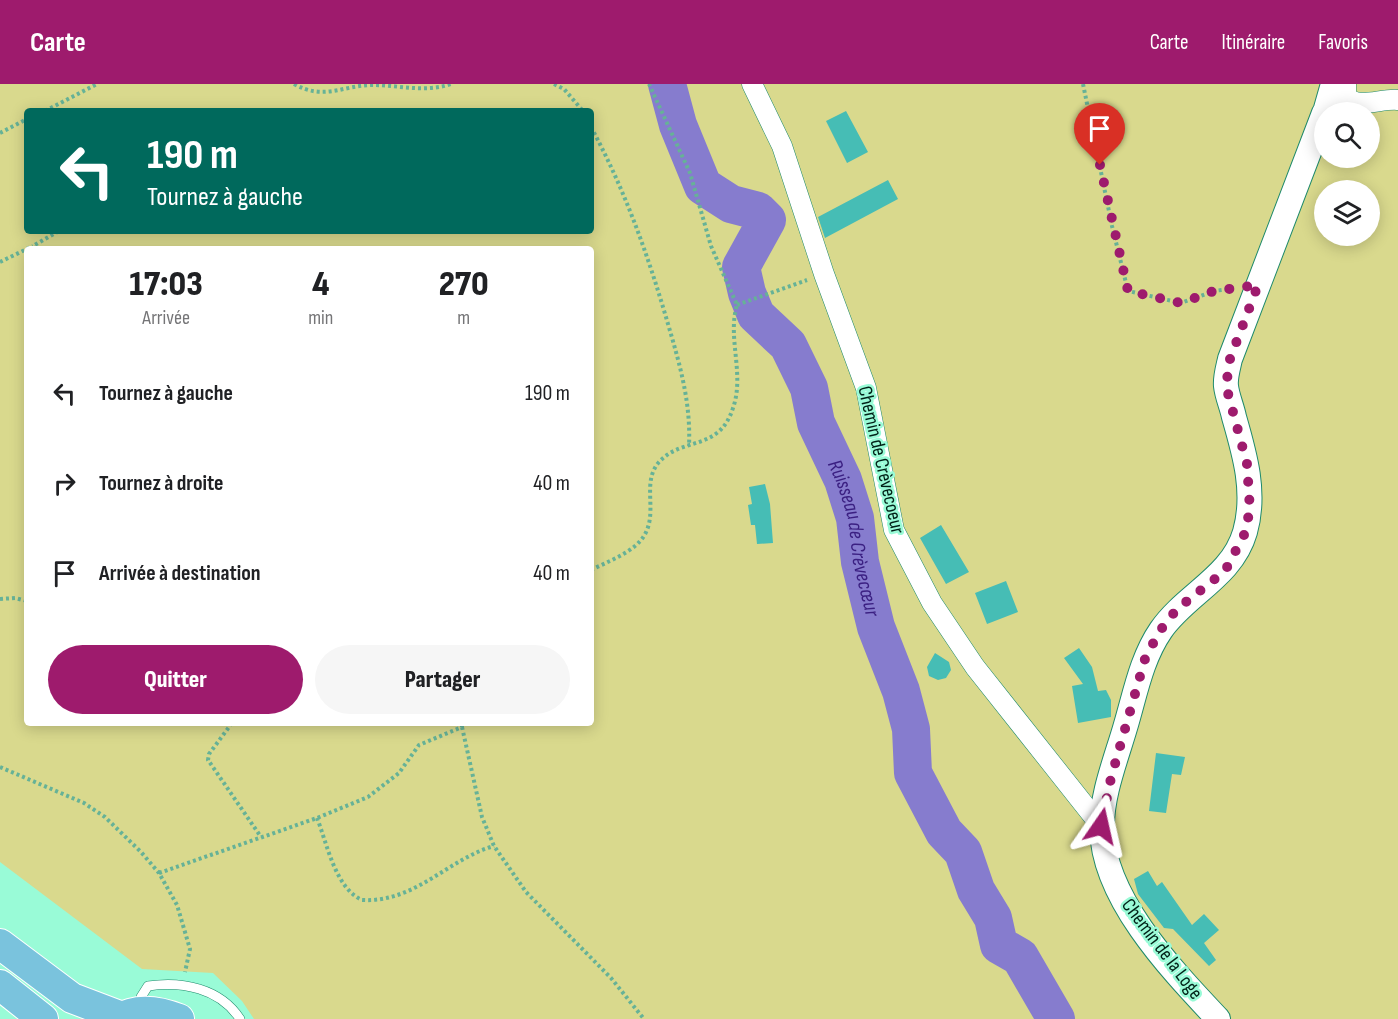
<!DOCTYPE html>
<html lang="fr">
<head>
<meta charset="utf-8">
<style>
  body { margin:0; font-family:"Sofia Sans Condensed",sans-serif; background:#f6f6f6; color:#202124; height:100vh; display:flex; flex-direction:column; font-size:22px; white-space:nowrap }
  * { box-sizing:border-box; margin:0 }
  p { font-size:20px; color:#757577 }
  .icon { flex:none; width:33px; height:33px; fill:none; stroke:currentColor; stroke-width:2; stroke-linecap:round; stroke-linejoin:round }
  .map { position:relative; flex:1; overflow:hidden }
  .drawer { position:absolute; left:24px; top:162px; width:570px; height:480px; display:flex; flex-direction:column; background:#fff; border-radius:6px; box-shadow:0 3px 15px #0003 }
  .drawer>* { flex:none }
  .hud { position:absolute; left:24px; top:24px; width:570px; height:126px; border-radius:6px; box-shadow:0 3px 15px #0003; background:#00695c; color:#fff; overflow:hidden }
  .controls { position:absolute; left:1314px; top:18px; display:grid; gap:12px }
  .controls a { display:grid; place-items:center; width:66px; height:66px; border-radius:50%; background:#fff; box-shadow:0 3px 15px #0003; font-size:30px }
  .pin { position:absolute; display:grid; place-items:center; width:51px; height:51px; color:#fff; margin:-62px -26px; border-radius:50% 50% 50% 0; rotate:-45deg; box-shadow:0 0 6px #0007 }
  .pin .icon { rotate:45deg }
  .me { position:absolute; width:66px; margin:-33px; rotate:11deg; stroke-linejoin:round; filter:drop-shadow(0 0 4px #0008) }
  .turn { display:flex; align-items:center; gap:21px; height:126px; padding:0 24px; font-size:27px }
  .turn .icon { width:78px; height:78px; stroke-width:2.5 }
  .turn b { display:block; font-size:42px; line-height:51px }
  .eta { display:flex; justify-content:space-evenly; align-items:center; height:102px; text-align:center }
  .eta b { font-size:36px; font-weight:800; line-height:42px }
  .primary-button { display:flex; gap:12px; margin-top:auto; padding:12px 24px }
  .primary-button a { flex:1; height:69px; border-radius:36px; background:#9e1b6d; color:#fff; font-size:24px; font-weight:800; line-height:69px; text-align:center }
  .primary-button a+a { background:#f6f6f6; color:#202124 }
  ul { padding:0; list-style:none }
  li { display:flex; align-items:center; gap:18px; height:90px; padding:0 24px }
  li div { flex:1 }
  li b { display:block; font-size:22px }
  li em { font-style:normal }
  header { display:flex; align-items:center; gap:36px; box-sizing:border-box; height:84px; padding:0 30px; background:#9e1b6d; color:#fff }
  header strong { font-size:28px }
  nav { display:flex; gap:33px; margin-inline-start:auto; font-size:21px }
  .map>svg:first-child { display:block }
  .green { fill:#d9d98d; fill-rule:evenodd }
  .lines { fill:none; stroke-linecap:round; stroke-linejoin:round }
  .river { stroke:#867cce; stroke-width:38 }
  .building { fill:#46bdb5 }
  .service-casing { stroke:#1e8a6b; stroke-width:10 }
  .minor-casing { stroke:#1e8a6b; stroke-width:21 }
  .tertiary-casing { stroke:#1e8a6b; stroke-width:26 }
  .primary-casing { stroke:#fff; stroke-width:32 }
  .path { stroke:#66b297; stroke-width:4; stroke-dasharray:3 3; stroke-linecap:butt }
  .service { stroke:#fff; stroke-width:9 }
  .minor { stroke:#fff; stroke-width:20 }
  .tertiary { stroke:#fff; stroke-width:24 }
  .primary { stroke:#7ac3dd; stroke-width:30 }
  .route { stroke:#9e1b6d; stroke-width:10; stroke-dasharray:0 18 }
  .labels { text-anchor:middle; dominant-baseline:central; stroke-width:5; stroke-linejoin:round; paint-order:stroke }
  .street-label { font-size:20px; fill:#012117; stroke:#99fbd7 }
  .water-label { font-size:21px; font-style:italic; fill:#3b2082; stroke:#99fbd7 }
</style>
</head>
<body>
<header>
<strong>Carte</strong>
<nav><a>Carte</a><a>Itinéraire</a><a>Favoris</a></nav>
</header>
<div class="map">
<svg width="1398" height="935" viewBox="0 0 1398 935">
  <rect width="100%" height="100%" fill="#99fbd7"/>
  <!-- green -->
  <path class="green" d="M0,0h1398v935h-1144l-12,-18 -29,-28 -71,-4 -142,-107zM27,27h564v120h-564zM1324,28h46v46h-46zM1324,106h46v46h-46zM27,165h564v474h-564z"/>
  <g class="lines">
    <!-- river -->
    <path class="river" id="s1" d="M667,0l11,41 25,61 28,18 27,7 9,9 -26,47 6,26 9,22 32,30 21,43 7,35 27,57 12,38 5,44 16,65 25,64 10,38 2,44 31,59 19,20 13,38 17,28 6,27 21,12 36,62"/>
  </g>
  <!-- building -->
  <path class="building" d="M846,27l22,41 -21,11 -21,-42z
    M888,96l10,19 -73,39 -7,-21z
    M765,400l5,20 3,39 -16,1 -2,-19h-4l-3,-20 4,-1 -3,-17z
    M941,441l28,47 -23,12 -26,-46z
    M1006,497l12,31 -31,12 -12,-31z
    M1079,564l13,19 6,24 8,-1 5,10v17l-33,6 -6,-37 11,-2 -19,-26z
    M935,569l14,9 2,8 -5,8 -8,2 -9,-4 -2,-9z
    M1156,669l29,4 -4,18 -9,-1 -6,39 -17,-2z
    M1148,787l9,15 5,-4 30,43 12,-11 15,16 -15,13 12,17 -7,6 -36,-37 -9,-1 -26,-34 -4,-15z"/>
  <g class="lines">
    <!-- service casing -->
    <g class="service-casing">
      <path id="service" d="M141,922v-9l7,-11c34,-5 72,2 92,33"/>
    </g>
    <!-- minor casing -->
    <g class="minor-casing">
      <path id="minor" d="M752,0l30,62 42,128 42,114 28,142 38,73 43,64 126,159
        M1346,0v12c11,14 35,2 52,4"/>
    </g>
    <!-- tertiary casing -->
    <g class="tertiary-casing">
      <path id="tertiary" d="M1325,28l8,-28
        M1218,935c-45,-48 -115,-120 -116,-190 -1,-33 14,-70 23,-101 10,-33 16,-69 36,-98 25,-36 71,-53 84,-98 11,-39 0,-77 -11,-115 -2,-10 -7,-21 -8,-31 -1,-8 2,-18 4,-27l94,-246"/>
    </g>
    <!-- primary casing -->
    <g class="primary-casing">
      <path id="primary" d="M0,860l72,54 50,19
        M0,901l43,34
        M118,935c20,-12 41,-8 61,0"/>
    </g>
    <!-- path -->
    <path class="path" d="M294,0c30,17 50,1 78,1 26,0 53,8 79,-1
      M554,0l10,5 19,22
      M1083,0l29,142 16,65 53,12 33,-12 22,-3
      M45,27l52,-27
      M591,43c34,63 57,128 77,197 12,41 23,79 21,122
      M0,49l27,-14
      M35,165l-2,-3 26,-15
      M0,178l33,-16
      M737,221l70,-25
      M591,486c14,-7 32,-14 44,-24 30,-25 3,-60 24,-84 24,-26 60,-10 74,-54 12,-34 -6,-70 4,-103l-26,-59 -21,-73 -41,-89
      M0,515l15,-1 12,3
      M232,639l-23,31 -1,6 53,77
      M462,643l20,90 12,29 32,46 85,86 33,41
      M0,683l84,36 21,14 36,35 18,21 18,32 13,44 -5,23
      M317,734c10,25 18,70 45,82 53,3 86,-41 132,-54
      M159,789l158,-55 51,-21 31,-24 20,-28 43,-18v-4"/>
    <!-- service -->
    <use href="#service" class="service"/>
    <!-- minor -->
    <use href="#minor" class="minor"/>
    <!-- tertiary -->
    <use href="#tertiary" class="tertiary"/>
    <!-- primary -->
    <use href="#primary" class="primary"/>
  </g>
  <g class="lines">
    <!-- route -->
    <path class="route" d="M1100,81l28,126 53,12 33,-12 44,-6 -28,74 -4,27 21,78 3,46 -6,25 -19,36 -48,38 -18,23 -14,27 -34,119 -10,48"/>
  </g>
  <g class="labels">
    <!-- street labels -->
    <g class="street-label">
      <text transform="translate(881 376) rotate(77)">Chemin de Crèvecoeur</text>
      <text transform="translate(1162 865) rotate(53)">Chemin de la Loge</text>
    </g>
    <!-- water labels -->
    <g class="water-label">
      <text stroke="none"><textPath href="#s1" startOffset="536">Ruisseau de Crèvecœur</textPath></text>
    </g>
  </g>
</svg>
<div class="controls">
<a><svg class="icon" aria-label="search" viewBox="0 0 24 24"><circle cx="10" cy="10" r="6"/><path d="M15 15l6 6"/></svg></a>
<a><svg class="icon" aria-label="layers" viewBox="0 0 24 24"><path d="M12 4l9 5-9 5-9-5zM3 14l9 5 9-5"/></svg></a>
</div>
<div class="pin" style="left:1100px;top:81px;background:#d93025"><svg class="icon" aria-label="arrive" viewBox="0 0 24 24"><path d="M6 21V4h12l-3 4 3 4H6"/></svg></div>
<svg class="me" style="left:1101px;top:742px" viewBox="-20 -20 40 40"><path d="M0-17L14 15 0 8-14 15z" fill="#9e1b6d" stroke="#fff" stroke-width="4"/></svg>
<div class="hud">
<div class="turn"><svg class="icon" aria-label="left" viewBox="0 0 24 24"><path d="M17 20v-9H6M10 6l-5 5 5 5"/></svg><div><b>190 m</b>Tournez à gauche</div></div>
</div>
<section class="drawer">
<div class="eta">
<div><b>17:03</b><p>Arrivée</p></div>
<div><b>4</b><p>min</p></div>
<div><b>270</b><p>m</p></div>
</div>
<ul>
<li><svg class="icon" aria-label="left" viewBox="0 0 24 24"><path d="M17 20v-9H6M10 6l-5 5 5 5"/></svg><div><b>Tournez à gauche</b></div><em>190 m</em></li>
<li><svg class="icon" aria-label="right" viewBox="0 0 24 24"><path d="M7 20v-9h11M14 6l5 5-5 5"/></svg><div><b>Tournez à droite</b></div><em>40 m</em></li>
<li><svg class="icon" aria-label="arrive" viewBox="0 0 24 24"><path d="M6 21V4h12l-3 4 3 4H6"/></svg><div><b>Arrivée à destination</b></div><em>40 m</em></li>
</ul>
<div class="primary-button"><a>Quitter</a><a>Partager</a></div>
</section>
</div>
</body>
</html>
